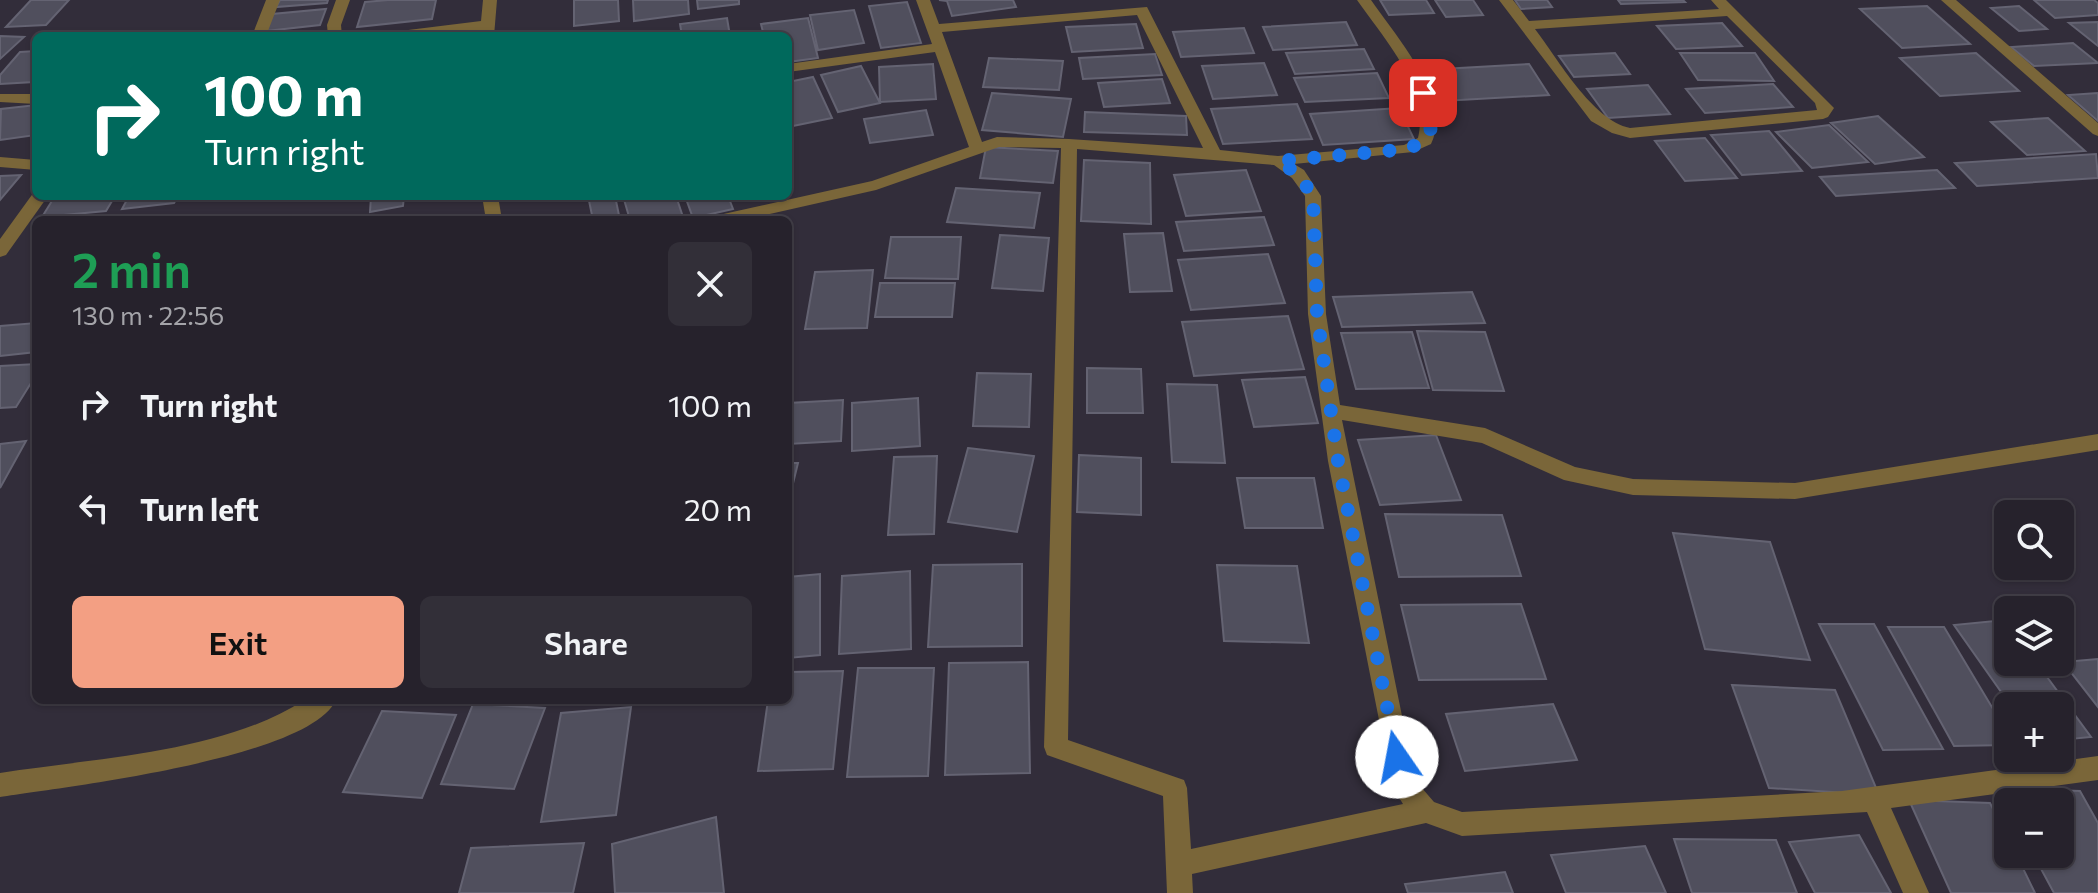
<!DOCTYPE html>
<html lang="en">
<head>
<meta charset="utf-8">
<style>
  body { margin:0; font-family:Commissioner,sans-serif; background:#322f38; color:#f1f3f6; height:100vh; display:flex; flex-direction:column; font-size:30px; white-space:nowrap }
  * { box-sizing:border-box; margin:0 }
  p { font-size:26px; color:#a4a4a9 }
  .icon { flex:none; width:44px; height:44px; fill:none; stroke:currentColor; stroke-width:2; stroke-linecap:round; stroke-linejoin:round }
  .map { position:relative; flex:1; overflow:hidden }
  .panel { position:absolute; left:32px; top:216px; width:760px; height:488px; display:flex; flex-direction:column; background:#26222c; border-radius:12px; box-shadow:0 2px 6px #0004,0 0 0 2px #423f48 }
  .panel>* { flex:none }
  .guide { position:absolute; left:32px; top:32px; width:760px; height:168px; border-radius:12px; box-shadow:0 2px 6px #0004,0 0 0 2px #423f48; background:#00695c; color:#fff; overflow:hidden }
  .buttons { position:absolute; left:1994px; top:500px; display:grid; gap:16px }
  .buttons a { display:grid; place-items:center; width:80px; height:80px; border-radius:12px; background:#26222c; box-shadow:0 2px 6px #0004,0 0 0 2px #423f48; font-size:40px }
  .pin { position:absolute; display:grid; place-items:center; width:68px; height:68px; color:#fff; margin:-34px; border-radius:16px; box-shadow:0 4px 12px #0006 }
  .me { position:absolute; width:88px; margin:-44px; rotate:348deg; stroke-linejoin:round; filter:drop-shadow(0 0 6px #0008) }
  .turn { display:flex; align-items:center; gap:28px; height:168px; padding:0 40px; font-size:36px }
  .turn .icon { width:104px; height:104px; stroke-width:2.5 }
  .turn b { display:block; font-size:56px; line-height:68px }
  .round { display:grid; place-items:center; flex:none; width:84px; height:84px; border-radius:12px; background:#322f38 }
  .headline { display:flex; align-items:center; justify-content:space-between; height:136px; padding:0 40px }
  h1 { font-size:48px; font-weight:600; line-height:60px; color:#1e9e55 }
  .cta { display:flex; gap:16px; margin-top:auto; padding:16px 40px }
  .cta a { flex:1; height:92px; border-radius:12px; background:#f39f83; color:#111; font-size:32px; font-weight:600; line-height:92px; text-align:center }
  .cta a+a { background:#322f38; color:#f1f3f6 }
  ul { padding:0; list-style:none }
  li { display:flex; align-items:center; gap:24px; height:104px; padding:0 40px }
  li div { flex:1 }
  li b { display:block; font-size:30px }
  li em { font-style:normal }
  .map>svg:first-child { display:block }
  .building { fill:#504f5d; stroke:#646372; stroke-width:2 }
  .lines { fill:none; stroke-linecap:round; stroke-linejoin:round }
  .street { fill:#7a6639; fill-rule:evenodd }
  .route { stroke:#1a73e8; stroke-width:14; stroke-dasharray:0 25.2 }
</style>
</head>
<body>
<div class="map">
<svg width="2098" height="893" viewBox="0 0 2098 893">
  <rect width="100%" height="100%" fill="#322d3a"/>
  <!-- building -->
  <path class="building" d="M31,0h38l-23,25 -40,2z
    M280,0h48l-1,3 -51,4z
    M388,0h48l-4,19 -75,8 8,-25z
    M574,0h44l1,21 -45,5z
    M633,0h55l1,14 -55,7z
    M697,0h42v4l-41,5z
    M939,0h74l3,7 -64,9 -5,-15z
    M1380,0h46l8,13 -45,2z
    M1435,0h38l10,15 -37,2z
    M1515,0h32l5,7 -31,2z
    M1618,0h65l2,2 -64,2z
    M2034,0h60l4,3v12l-43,3z
    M907,2l14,41 -40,5 -12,-42z
    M1927,6l43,38 -68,4 -42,-39z
    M2019,6l28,23 -28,2 -28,-23z
    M326,9l-6,16 -54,6 6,-17z
    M854,10l10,33 -46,7 -8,-35z
    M727,18l3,18h-48l-2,-12z
    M808,18l10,40 -30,4v-26h-24l-3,-12z
    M1346,22l11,23 -84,5 -10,-23z
    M2098,22v24l-29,-23z
    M1722,23l20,23 -66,3 -19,-23z
    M1136,24l7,24 -71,4 -6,-25z
    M1244,28l10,25 -73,4 -8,-25z
    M0,36l24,1 -24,22z
    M2073,43l25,20 -64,3 -23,-19z
    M1364,49l10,20 -79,5 -9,-21z
    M36,51l-2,31 -34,2v-9l20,-23z
    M1615,53l15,21 -56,3 -15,-21z
    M1680,53h75l19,28 -76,-1z
    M1976,53l43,38 -79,5 -40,-38z
    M1155,54l7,21 -79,4 -4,-21z
    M989,58l74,3 -4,29 -76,-3z
    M1264,63l13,32 -64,4 -11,-33z
    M933,64l3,35 -56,3 -1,-35z
    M1529,64l20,31 -107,6 -17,-31z
    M861,66l19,37 -42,9 -17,-37z
    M1377,73l12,25 -84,4 -11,-24z
    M813,77l19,41 -44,9v-45z
    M1162,79l8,24 -66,4 -6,-24z
    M1773,84l20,23 -88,6 -19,-24z
    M1648,85l22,29 -62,4 -21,-29z
    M992,93l79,6 -8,38 -81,-7z
    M2098,93v28l-30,-26z
    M1297,104l15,35 -89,5 -12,-35z
    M36,105v30l-36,5 1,-31z
    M1399,108l15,31 -91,6 -13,-31z
    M926,110l7,25 -63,8 -6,-24z
    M1085,112l101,4 1,19 -103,-3z
    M1878,116l46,41 -49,7 -44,-41z
    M2048,118l37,33 -58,4 -36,-33z
    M1829,125l39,37 -56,6 -36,-36z
    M1769,131l33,40 -60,4 -31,-40z
    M1705,138l32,40 -52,3 -30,-40z
    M986,147l72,4 -5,32 -73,-5z
    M2096,154l2,24 -121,8 -22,-23z
    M1084,160l66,3 1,61 -70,-3z
    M1246,170l15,41 -75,5 -12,-41z
    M1937,170l18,18 -119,8 -16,-19z
    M21,175l-21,25v-24z
    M956,188l84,5 -6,35 -87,-6z
    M55,196h60l-9,15 -64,6z
    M129,196h49l-4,7 -52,6z
    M371,196h33l-1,10 -33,6z
    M588,196h27l5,24h-27z
    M623,196h53l8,24h-54z
    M685,196h43l5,13 -40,9z
    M1264,217l10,28 -90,6 -8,-29z
    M1163,233l9,58 -42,1 -6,-58z
    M1000,235l49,3 -6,53 -51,-3z
    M891,237h70l-3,42 -73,-1z
    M1268,254l17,49 -94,7 -13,-50z
    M873,270l-6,58 -62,1 10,-57z
    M880,283h75l-3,34h-77z
    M1472,292l13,31 -143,4 -9,-30z
    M1288,316l16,53 -110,7 -12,-54z
    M36,323v29l-36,4v-30z
    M1417,331l68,1 19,59 -71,-1z
    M1412,332l17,56 -73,1 -15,-56z
    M36,364v11l-20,32 -16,1v-42z
    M1087,368l54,1 2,44h-56z
    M977,373l54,1 -2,53 -56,-1z
    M1305,377l13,46 -64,4 -12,-47z
    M1167,384l50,1 8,78 -53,-1z
    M918,398l2,48 -68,5v-48z
    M843,400l-2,41 -53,3v-41z
    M1436,435l25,65 -81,5 -22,-65z
    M26,441l-26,47v-44z
    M968,448l66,8 -17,76 -69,-10z
    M1079,455l62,3v57l-64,-3z
    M937,456l-3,78 -46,1 6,-78z
    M788,463h10l-10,41z
    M1237,478h77l9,50h-78z
    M1385,514l117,1 19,61 -122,1z
    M1673,533l97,9 40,118 -105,-11z
    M1022,564v82l-94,1 5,-82z
    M1217,565l80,1 12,77 -85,-2z
    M910,571l1,78 -72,5 3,-78z
    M820,574v81l-32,3v-81z
    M1521,604l25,75 -127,1 -18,-75z
    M2005,620l3,4v38h28l55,75 -31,3v-34h-49l-57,-81z
    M1819,624h55l69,125 -60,1z
    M1888,627h56l64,107v11l-54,1z
    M2098,659v48l-35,-45z
    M1028,662l2,111 -85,2 4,-112z
    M858,668h76l-6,108 -81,1z
    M843,671l-10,98 -75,2 10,-71h20v-28z
    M1732,685l103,5 44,105 -110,-7z
    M473,704l72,4 -31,81 -73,-5z
    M1553,704l24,56 -112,11 -19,-57z
    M631,707l-15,108 -75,7 20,-109z
    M382,711l74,4 -34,83 -79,-6z
    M1999,788l81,3 18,32v70h-44l-21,-39h27v-52h-52v3z
    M1909,800l81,3 18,35v16h8l19,39h-84z
    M716,817l8,76h-109l-3,-49z
    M1859,835l32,58h-76l-26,-51z
    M1674,839l102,1 21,53h-105z
    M584,843l-11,50h-114l12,-45z
    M1645,846l21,47h-100l-15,-38z
    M1505,872l8,21h-105l-3,-9z"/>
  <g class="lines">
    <!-- street -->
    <path class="street" d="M266,0h14l-14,36h-14z
      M336,0h14l-9,25 1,11h-14l-1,-11z
      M483,0h14l-3,36h-14v-6l-52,6h-43l7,-4 89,-11z
      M916,0h14l9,24 208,-17 73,143 58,6 126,-11 14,-7c12,-50 -34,-99 -61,-138h14c24,35 82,100 60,144l-18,8 -119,12 10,6 17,26 5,118 14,91 145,23 90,39 58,12 162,4 303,-49v16l-303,49 -162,-4 -69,-15 -82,-37 -140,-23 73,360 19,22 28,10 380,-21 256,-35v24l-207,28 38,85h-26l-36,-81 -405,24 -36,-13 -234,51 1,19h-26l-4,-97 -116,-41 -3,-8 17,-599 -62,-1 -123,43 -133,30h-32l8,-5 153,-34 97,-34 -34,-95 -147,20v-8l144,-20zM1137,15l66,133 -134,-9 -72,-2 -15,5 -40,-110zM1077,149l197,16 18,13 13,18 3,118 20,147 64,325 11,18 -212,45 -4,-61 -3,-8 -116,-40z
      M1499,0h14l16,21 190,-12 -8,-9h15l108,108 -6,9 -5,2 -193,19 -18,-5 -21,-12zM1727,16l88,87 2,7 -187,18c-38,-8 -72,-69 -95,-99z
      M1941,0h15l142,123v13l-5,-2z
      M0,94h36v10l-36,-2z
      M0,157l36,3v10l-36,-3z
      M34,192l2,4h12l-42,59 -6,2v-18z
      M482,196h16l4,24h-16z
      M304,700h32c-27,59 -272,87 -336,97v-24c95,-15 223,-20 304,-73z"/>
  </g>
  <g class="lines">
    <!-- route -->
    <path class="route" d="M1397,757l-59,-296 -21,-147 -4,-118 -15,-22 -20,-13 129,-12 18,-8 6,-13 -8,-35"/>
  </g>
</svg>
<div class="buttons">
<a><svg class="icon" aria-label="search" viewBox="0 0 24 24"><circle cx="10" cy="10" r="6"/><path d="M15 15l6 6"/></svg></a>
<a><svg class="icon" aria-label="layers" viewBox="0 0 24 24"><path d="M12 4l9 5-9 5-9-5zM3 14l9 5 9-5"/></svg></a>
<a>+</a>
<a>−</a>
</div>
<div class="pin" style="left:1423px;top:93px;background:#d93025"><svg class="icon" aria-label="arrive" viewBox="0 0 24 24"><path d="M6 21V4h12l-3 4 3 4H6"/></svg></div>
<svg class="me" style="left:1397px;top:757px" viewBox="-20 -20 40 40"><circle r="19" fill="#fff"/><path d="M0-13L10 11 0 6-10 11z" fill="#1a73e8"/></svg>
<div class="guide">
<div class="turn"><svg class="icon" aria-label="right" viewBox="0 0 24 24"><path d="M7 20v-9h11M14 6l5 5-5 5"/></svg><div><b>100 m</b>Turn right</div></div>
</div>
<section class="panel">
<div class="headline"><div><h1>2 min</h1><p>130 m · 22:56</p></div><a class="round"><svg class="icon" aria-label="close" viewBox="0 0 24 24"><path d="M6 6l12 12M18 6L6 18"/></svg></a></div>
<ul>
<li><svg class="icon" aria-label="right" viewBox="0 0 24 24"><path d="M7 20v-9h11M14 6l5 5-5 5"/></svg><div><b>Turn right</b></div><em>100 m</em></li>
<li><svg class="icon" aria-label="left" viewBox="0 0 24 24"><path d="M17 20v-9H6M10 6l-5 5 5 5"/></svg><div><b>Turn left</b></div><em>20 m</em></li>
</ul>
<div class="cta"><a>Exit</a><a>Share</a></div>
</section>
</div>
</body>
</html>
